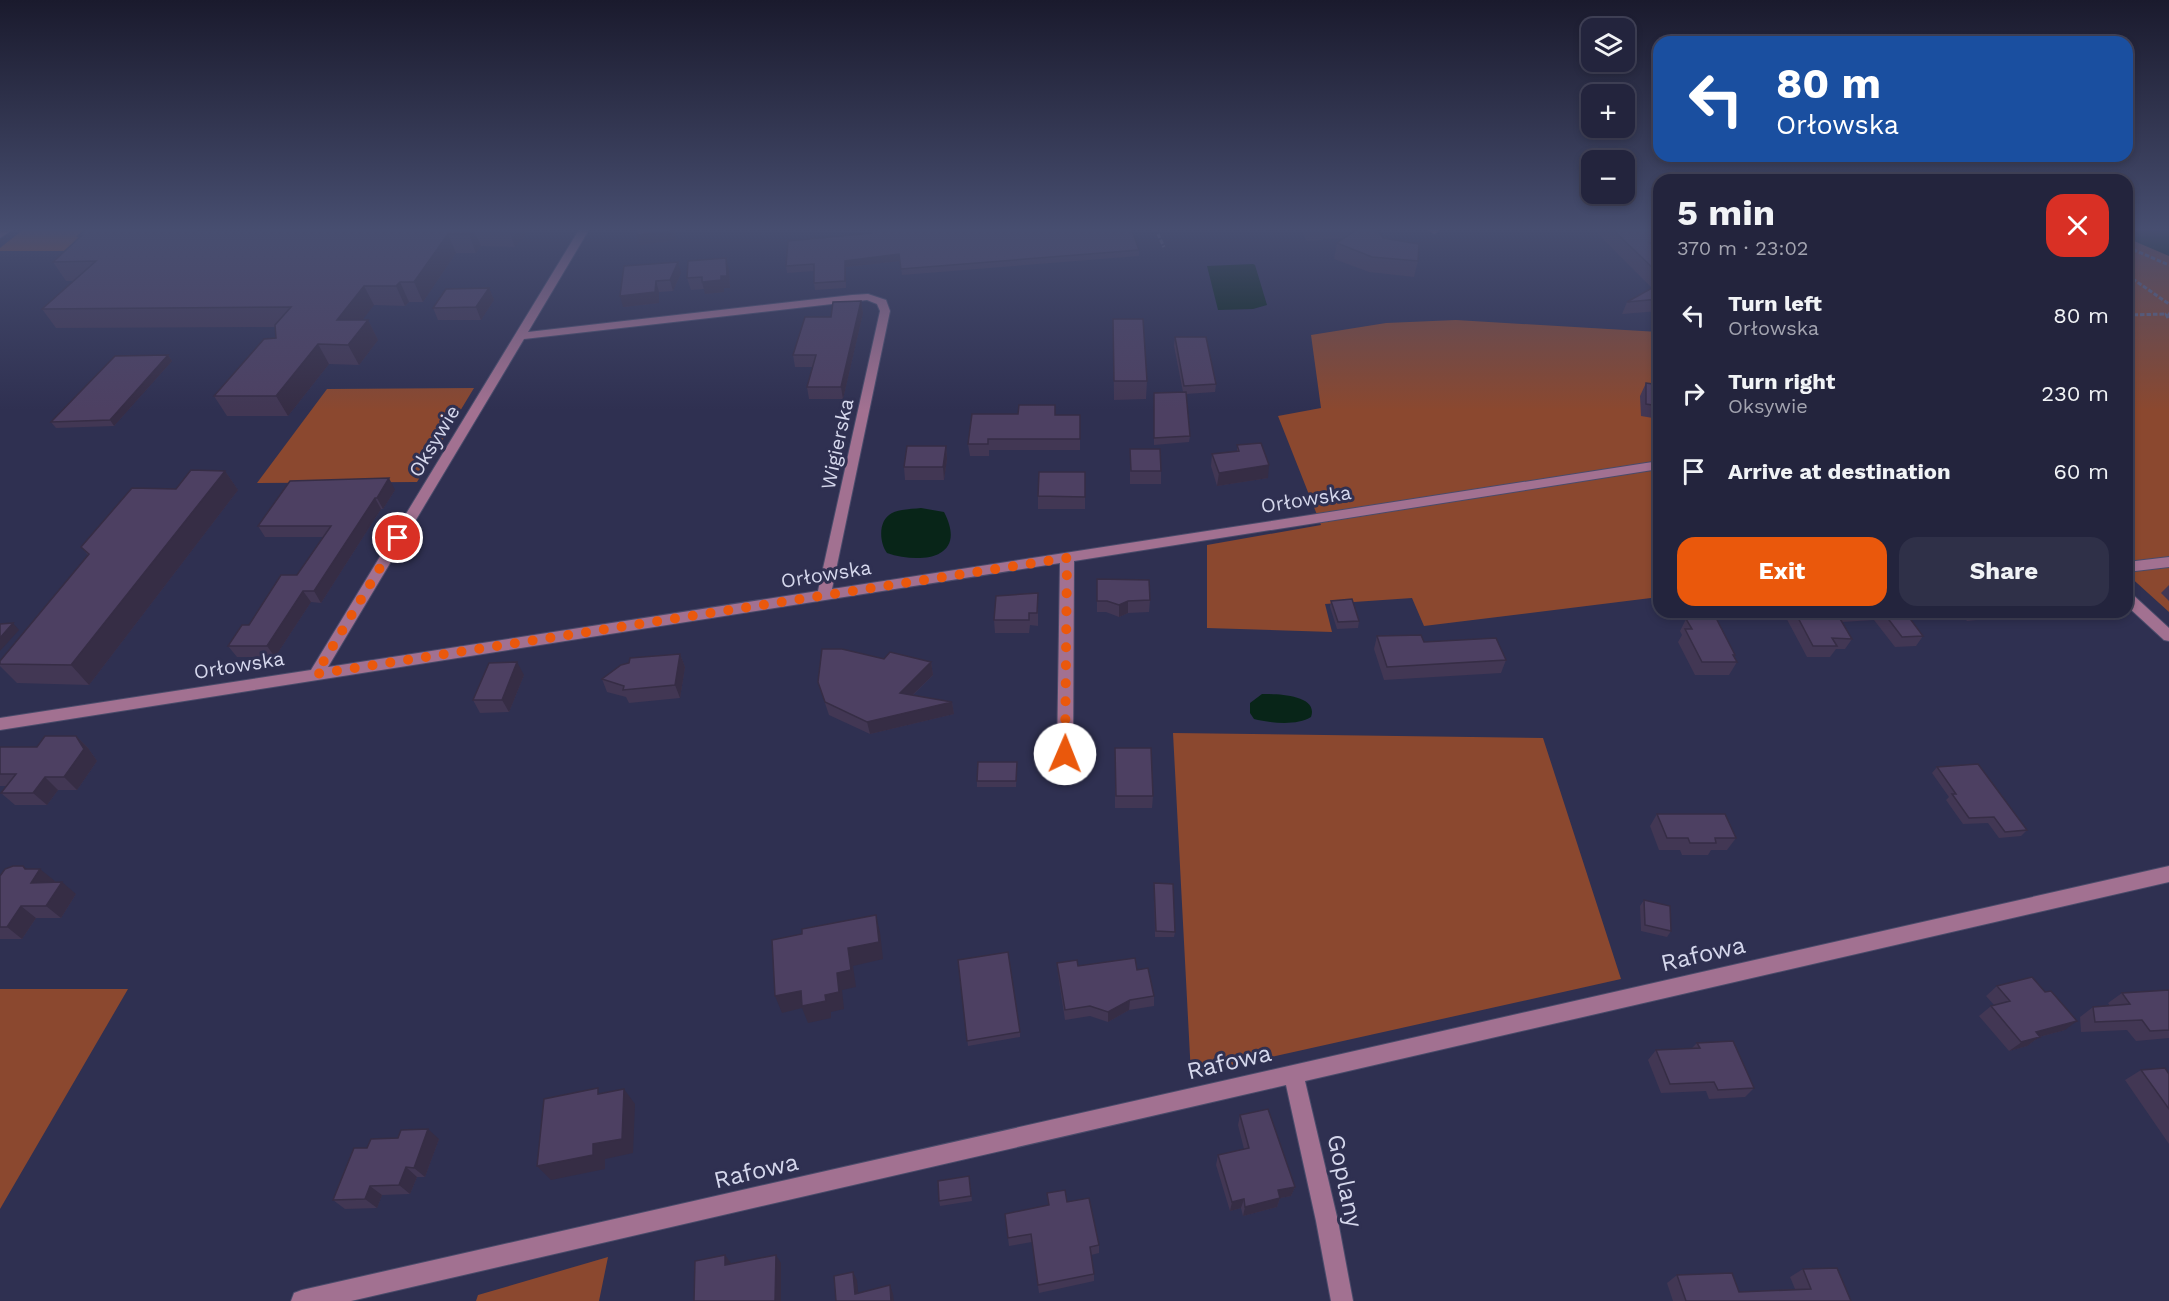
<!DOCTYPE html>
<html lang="en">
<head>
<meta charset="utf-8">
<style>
  body { margin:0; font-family:"Work Sans",sans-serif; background:#2f3048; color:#f1f3f6; height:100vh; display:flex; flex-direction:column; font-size:22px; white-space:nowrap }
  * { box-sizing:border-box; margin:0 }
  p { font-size:20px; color:#a3a4b0 }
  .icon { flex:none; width:33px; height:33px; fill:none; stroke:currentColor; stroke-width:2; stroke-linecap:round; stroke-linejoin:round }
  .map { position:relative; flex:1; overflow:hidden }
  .details { position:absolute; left:1653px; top:174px; width:480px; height:444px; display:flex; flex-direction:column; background:#23243d; border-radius:18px; box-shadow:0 3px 9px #0003,0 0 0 2px #404157 }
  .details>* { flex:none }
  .guide { position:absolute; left:1653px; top:36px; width:480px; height:126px; border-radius:18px; box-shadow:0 3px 9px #0003,0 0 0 2px #404157; background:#1a4fa0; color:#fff; overflow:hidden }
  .buttons { position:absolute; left:1581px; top:18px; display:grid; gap:12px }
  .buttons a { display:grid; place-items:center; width:54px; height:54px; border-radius:12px; background:#23243d; box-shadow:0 3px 9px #0003,0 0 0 2px #404157; font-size:30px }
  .pin { position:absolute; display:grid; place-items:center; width:51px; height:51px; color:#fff; margin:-26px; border:3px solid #fff; border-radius:50%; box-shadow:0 2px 6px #0007 }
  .me { position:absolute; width:66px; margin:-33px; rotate:1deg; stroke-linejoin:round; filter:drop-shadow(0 0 4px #0008) }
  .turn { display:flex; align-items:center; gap:21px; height:126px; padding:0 24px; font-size:27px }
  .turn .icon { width:78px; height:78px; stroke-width:2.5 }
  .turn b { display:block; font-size:42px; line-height:51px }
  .round { display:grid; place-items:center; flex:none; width:63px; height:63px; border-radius:18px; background:#2f3048 }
  .summary { display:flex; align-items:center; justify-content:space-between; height:102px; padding:0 24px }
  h1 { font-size:36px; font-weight:700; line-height:45px }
  .button { display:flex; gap:12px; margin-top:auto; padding:12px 24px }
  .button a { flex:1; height:69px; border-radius:18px; background:#ea580c; color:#fff; font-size:24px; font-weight:700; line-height:69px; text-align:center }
  .button a+a { background:#2f3048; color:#f1f3f6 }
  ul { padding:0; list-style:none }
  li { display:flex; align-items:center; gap:18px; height:78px; padding:0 24px }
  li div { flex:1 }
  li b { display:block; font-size:22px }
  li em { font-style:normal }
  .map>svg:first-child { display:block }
  .green { fill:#8b482f }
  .water { fill:#082518 }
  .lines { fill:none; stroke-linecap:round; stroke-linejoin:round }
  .minor-casing { stroke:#4a4b6a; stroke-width:2 }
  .path { stroke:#676885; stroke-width:3; stroke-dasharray:4.5 2; stroke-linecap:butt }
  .minor { fill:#a27191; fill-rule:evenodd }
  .wall { fill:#423754 }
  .shaded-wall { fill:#362d45 }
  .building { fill:#4d4062; stroke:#362d45; stroke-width:1.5 }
  .route { stroke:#ea580c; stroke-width:10; stroke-dasharray:0 18 }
  .labels { text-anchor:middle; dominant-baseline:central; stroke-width:6; stroke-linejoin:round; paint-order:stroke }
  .street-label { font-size:20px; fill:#d5d7ec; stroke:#2f3051 }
  .near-street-label { font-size:24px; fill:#d5d7ec; stroke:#2f3051 }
</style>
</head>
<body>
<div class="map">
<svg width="2169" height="1301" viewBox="0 0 2169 1301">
  <rect width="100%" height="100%" fill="#2f3051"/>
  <!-- green -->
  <path class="green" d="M25,228h84l-30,23h-79v-3z
    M2127,228h42v384l-42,-38z
    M1456,320l203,12v265l-235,29 -12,-28 -87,6 7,28 -125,-4v-83l114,-20 -43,-109 43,-8 -10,-73 75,-12z
    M474,388l-57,94 -160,1 70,-94z
    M1173,733l370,5 78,241 -430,96z
    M0,989h128l-128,220z
    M608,1257l-9,44h-123l2,-6z"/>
  <!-- water -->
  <path class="water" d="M2127,228h42v28l-42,-18z
    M1253,264l2,1 12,40 -14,4 -35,1 -11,-44z
    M921,508l23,4c25,48 -25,52 -57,41 -8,-11 -9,-33 5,-40 7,-4 21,-4 29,-5z
    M1262,694c15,0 57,1 49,23 -14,9 -41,6 -57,2l-4,-6v-10z"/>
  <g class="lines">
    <!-- minor casing -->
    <g class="minor-casing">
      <path id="minor" d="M4,228h11l-15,10v-8z
        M580,228h10l-62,104 324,-37 16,-1 18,6 4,11 -58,278 827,-128v8l-585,92 -1,193 -2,5 -6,1 -6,-1 -2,-5 3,-191 -1060,167v-12l311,-48zM867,300l10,4 3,7 -62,280 -490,76 196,-328z
        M1426,228h10l3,3 -5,3z
        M2169,557v10l-42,5v-10z
        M2127,593l5,1 37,34v13l-5,-1 -37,-34z
        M2169,866v16l-864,199 33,140 15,80h-22l-15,-80 -30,-136 -935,216h-60l3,-8 8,-3z"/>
    </g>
    <!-- path -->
    <path class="path" d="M1155,228l9,19
      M2127,247l42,18
      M2127,275l42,29
      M2127,315l39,-1
      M2168,318l-2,-4h3"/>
    <!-- minor -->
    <use href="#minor" class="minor"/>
  </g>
  <!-- wall -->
  <path class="wall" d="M87,228h144l-2,2 76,-1 1,-1h254l-1,1h-29l-15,18 -34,-1 -5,7h-20l-33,49h-14l-4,4 -31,-1 -12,15h6l10,20 -19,25 -30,-1 -41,52h-61l-13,-20 62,-58 -1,-11 -219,1 -14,-19 31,-28h-7l-13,-19 26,-24 -1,-2z
    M637,228h47v4h-9l1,8 -36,5 -3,-10z
    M1299,228h77l7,10 35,23 -4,16 -45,-5 -35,-13 3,-16 8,-5 -38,3z
    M1592,228h60l7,6v77l-37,3 5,-12 25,-14z
    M872,233l267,17v6l-237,19 -2,-14 -54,6v21l-31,2 -1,-7v-12l-27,2 -1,-7z
    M726,258l3,12 1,18h-6v4l-19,2 -1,-5 -13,1 -4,-12z
    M624,266l57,7 -8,18 -14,1v11l-36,4z
    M489,288l5,12 -13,20h-43l-5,-12z
    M861,301l2,12 -20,86h-34l-2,-12 6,-20h-18l-2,-12 38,-38z
    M1113,319l34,62 -1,18 -32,1z
    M1175,337l41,47 -1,8 -29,2 4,42 -1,6 -35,3v-52l29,-1 -9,-46z
    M168,355l4,6 -58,65 -58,2 -5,-6z
    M1646,383l13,2v34l-18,-3 -1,-20z
    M1056,415h24v35h-91v6h-19l-2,-12z
    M1237,445l31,33 -51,8 -6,-20 1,-12 25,-2z
    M946,446l1,13 -3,21h-39l-1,-13z
    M1130,449l31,22v13h-31z
    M225,471l13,19 -149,195 -72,-2 -17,-17v-5l88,-106 -7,-8 95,-58z
    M1085,472v37h-47v-13z
    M395,490l-12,19h-2l-60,94 -10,-1 -36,55h-38l-9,-11 69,-71 26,-38h-58l-7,-11z
    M1097,579l53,21 -1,12 -21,1 -9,4 -13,-5h-9z
    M2169,585v16l-8,-8z
    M1331,601l28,20 -1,7 -21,1 -7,-22z
    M1038,606v20l-8,-1 -1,8h-34l-1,-13z
    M1783,612h128l-6,1 18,23 -7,10 -21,1 -21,-27 -32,2 10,17 -7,10h-9l-6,8h-23z
    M1959,612h44l-6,6 -30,3z
    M1686,619l49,36 -1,2 3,5 -8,13h-34l-17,-33 4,-7 -2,-4z
    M1377,636l47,6 82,18 -5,13 -117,7 -10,-31z
    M680,654l5,13 -5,31 -51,5 -3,-6 -19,-5 -5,-13z
    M884,659l47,3 2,13 -20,20 39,7 2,12 -84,20 -41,-19 -11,-33z
    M524,675l-15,37 -29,1 -7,-13z
    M76,736l12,12 9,13 -20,29h-19l-11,15h-32l-14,-12 6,-7h-7v-39h37z
    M1115,748l38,48 -1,12h-37z
    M1017,762l-1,25h-39v-6z
    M1937,767l90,63 -6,6 -22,2 -11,-15 -25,1 -17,-24 3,-3 -17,-24z
    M1657,814l79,24 -9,12h-16l-3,5h-26l-2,-5h-21l-9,-24z
    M23,866l3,3 29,12 -1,1 22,12 -15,24h-25l-14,21h-22v-63z
    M1154,883l21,49 -1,5h-19z
    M1644,900l27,31 -4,6 -26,-6 -1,-25z
    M958,960l62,72v5l-52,9z
    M1057,963l21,3 59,4 17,26v10l-25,4 -21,12 -18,-6 -25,4 -7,-46z
    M1997,986l68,44 -26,7 -12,9 -18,5 -30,-35 12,-10 3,-1 -8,-9z
    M2169,990v48l-33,3 -9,-11 -46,2 -1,-15 13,-10 17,-1 -2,-3 14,-10z
    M1697,1043l57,45 -9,9 -36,2 -3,-8 -45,2 -13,-33 8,-10 36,-2z
    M2141,1070l28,4v70l-44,-64z
    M1240,1115l55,72 -4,9 -11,2 -3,9 -34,9 -2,-8 -11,3 -14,-46 2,-10 26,-6 -6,-24z
    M439,1139l-14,38h-8l-7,17 -28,1 -5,13 -32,1 -12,-9 34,-52z
    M969,1176l3,25 -32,5 -1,-5z
    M1047,1193l20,9 32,43v8l-8,2 3,19v7l-55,12 -7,-51 -23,4 -4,-32 43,-9z
    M1803,1269l48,32h-178l-6,-18 10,-8 62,17 56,-3 -5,-12z"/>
  <!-- shaded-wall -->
  <path class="shaded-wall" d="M201,228h30l-21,21 -11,-19z
    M473,228l8,18 -5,7 -7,-19z
    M508,228h22v1l-15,18z
    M674,228l2,12 -36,5 -3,-10z
    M448,234l8,19 -33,49 -9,-20z
    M899,254l1,7 -54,6v21l-1,-27z
    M726,258l3,12 1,18h-6v4l-19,2 -3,-12 19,-6z
    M678,262l3,11 -8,18 -3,-11z
    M1658,273h1v14l-7,1z
    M656,281l3,11v11l-36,4 -3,-11z
    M400,282l9,20 -4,4 -9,-20z
    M364,286l10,19 -27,35 -10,-20z
    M489,288l5,12 -13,20 -5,-13z
    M861,301l2,12 -20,86 -2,-12z
    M368,320l10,20 -19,25 -11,-20z
    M318,344l11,20 -41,52 -12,-20z
    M168,355l4,6 -58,65 -4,-6z
    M946,446l1,13 -3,21 -1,-13z
    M1269,465l-1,13 -51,8 2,-13z
    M225,471l13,19 -149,195 -18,-20z
    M389,478l6,12 -12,19 -6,-11z
    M375,498l6,11 -60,94 -7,-12z
    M303,591l8,11 -36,55 -8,-11z
    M1128,601v12l-9,4v-12z
    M13,623l6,7 -19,21v-13z
    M680,654l5,13 -5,31 -5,-13z
    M517,662l7,13 -15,37 -7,-12z
    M931,662l2,13 -31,30 -2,-12z
    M952,702l2,12 -84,20 -3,-12z
    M76,736l12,12 9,13 -20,29 -13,-13z
    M45,777l13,13 -11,15 -14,-12z
    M23,866l12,10 5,-7 15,12 -10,13 -14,-11z
    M62,882l14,12 -15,24 -15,-12z
    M21,906l15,12 -14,21 -15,-12z
    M876,915l4,17 3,27 -30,7 3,21 -14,3 2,19 -13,3v6l-23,5 -6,-15 -20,5 -7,-17 26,-5 24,4 12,-22 11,-25z
    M1130,1000l-1,10 -21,12v-10z
    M2077,1021l-12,9 -26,7 -12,9 -18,5 27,-19z
    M624,1089l11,15 -2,49 -28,6v10l-54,11 -14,-14 56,-22z
    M428,1129l11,10 -14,38 -11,-9z
    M406,1167l11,10 -7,17 -11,-9z
    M370,1186l12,9 -5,13 -12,-9z
    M1295,1187l-4,9 -16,3 3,-9z
    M1280,1198l-3,9 -34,9 2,-9z
    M1244,1199l-3,9 -11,3 2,-9z
    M725,1255l6,8v11l-6,-9z
    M776,1255l5,8v38h-6z
    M853,1272l4,8 2,21 -4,-7z
    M890,1285l3,9 1,7h-3z"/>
  <!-- building -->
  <path class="building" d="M87,228h114l-2,2 106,-1 1,-1h167l-4,6h-21l-34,48h-14l-4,4h-32l-27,34h31l-20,25 -30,-1 -42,52h-62l50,-57 12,-1 -1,-13 16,-18 -249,2 54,-48 -43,1 28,-26h-3z
    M637,228h36v3l-36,4z
    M897,228h234l8,22 -238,19 -2,-15 -54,7v20l-31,2v-19l-28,2 2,-25 84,-8v-3z
    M1359,228h17l7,10 36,6 -1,17 -46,-4 -35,-14z
    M1611,228h41l7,6v4l-6,1 3,3 -6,1 9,7v23h-1z
    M726,258l1,18h-6v4l-19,2v-5l-15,1 1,-17z
    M678,262l-8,18 -14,1 -1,11 -35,4 4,-30z
    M1659,284v15l-32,3z
    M489,288l-13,19 -43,1 13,-19z
    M861,301l-20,86h-34l9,-32h-23l12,-38h26l2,-15z
    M1113,319h30l4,62h-33z
    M1175,337h31l10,47 -32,2z
    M168,355l-58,65 -59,2 64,-66z
    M1646,383l13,2v21l-13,-2z
    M1186,392l4,44 -36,2v-45z
    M1019,405h36v10h25v24h-92v5h-20l4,-30h46z
    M1261,443l8,22 -50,8 -7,-19 27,-3 -2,-6z
    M907,446h39l-3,21h-39z
    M1130,449h30l1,22h-30z
    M191,470l34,1 -154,194 -71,-1v-3l89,-107 -8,-7 51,-59 44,1z
    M1039,472h46v25l-47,-1z
    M389,478l-12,20h-2l-61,93h-11l-36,55h-39l14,-21h7l32,-50h16l34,-49h-73l32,-45z
    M1097,579l52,1 1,20 -22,1 -9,4 -12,-4h-10z
    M1038,593l-1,20h-8v7h-35l2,-24z
    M1352,599l7,22 -21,1 -7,-21z
    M1795,612h46h-5l16,27 -20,-1 5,8h-24z
    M1883,612h22l18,24 -21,1z
    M1716,618l19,37h-2l4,7h-35l-17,-33h7l-6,-10z
    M13,623l-13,15v-14z
    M1421,635l3,7 72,-4 10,22 -119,7 -10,-31z
    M822,649h20l42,10 6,-7 41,10 -31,31 52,9 -85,20 -42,-20 -7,-20z
    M680,654l-5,31 -52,5 1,-4 -22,-7 19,-14 8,-2 1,-5z
    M517,662l-15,38h-29l16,-37z
    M45,736h31l8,13 -20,28h-19l-12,16h-32l15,-19h-16v-27h37z
    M1115,748h36l2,48h-37z
    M978,762h39l-1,19h-39z
    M1978,764l49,66 -22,2 -11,-15 -25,1 -17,-24h4l-19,-27z
    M1657,814h68l11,24h-21l1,5h-26l-2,-5h-21z
    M13,866h10l2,3h15l-9,14 31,-1 -16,24h-25l-14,21h-7v-51l5,-7z
    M1154,883l19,1 2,48 -19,-1z
    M1644,900l26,6 1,25 -26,-6z
    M876,915l3,27 -31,6 3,22 -14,3 2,19 -14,3 1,6 -24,5 -1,-15 -26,5 -3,-56 30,-6v-5z
    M1008,952l12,80 -53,9 -9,-81z
    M1135,958l2,12 11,-2 6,28 -24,4 -22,12 -18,-6 -25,4 -8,-47 20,-3 1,6z
    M2032,977l13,15 6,-1 26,30 -41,11 4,5 -19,5 -30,-36 19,-5 -13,-15z
    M2169,990v40l-19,1 -8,-11 -47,2 -2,-15 37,-3 -8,-11z
    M1733,1041l21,47 -36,2 -4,-8 -44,2 -14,-34 44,-2 -3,-5z
    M2165,1068l4,6v35l-28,-39z
    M598,1088v6l26,-5 -2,50 -29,5v11l-56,11 7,-67z
    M1268,1109l27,78 -17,3 2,8 -35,9 -1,-8 -12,3 -14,-47 31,-7 -9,-33z
    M428,1129l-14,39 -8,-1 -7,18 -29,1 -5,13 -32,1 21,-52h13l4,-9 27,-1 3,-8z
    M969,1176l2,20 -32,5 -1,-20z
    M1065,1190l2,12 22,-4 10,47 -9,2 4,27 -56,11 -7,-51 -23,4 -3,-24 44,-9 -2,-12z
    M725,1255v10l51,-10 -1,46h-81l1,-40z
    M1837,1268l14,33h-165l-9,-26 55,-2 7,19 72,-3 -8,-20z
    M853,1272l2,22 35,-9 1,16h-55l-2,-25z"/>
  <!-- sky -->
  <linearGradient id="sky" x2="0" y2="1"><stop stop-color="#1a1a2d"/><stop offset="0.56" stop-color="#474e70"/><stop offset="1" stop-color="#474e70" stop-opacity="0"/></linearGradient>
  <rect width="2169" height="410" fill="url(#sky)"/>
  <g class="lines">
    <!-- route -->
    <path class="route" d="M398,538l-82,136 751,-116 -2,196"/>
  </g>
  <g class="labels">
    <!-- street labels -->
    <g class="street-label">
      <text transform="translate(434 441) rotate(-59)">Oksywie</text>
      <text transform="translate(837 444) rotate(-78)">Wigierska</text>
      <text transform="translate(1306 499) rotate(-9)">Orłowska</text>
      <text transform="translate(826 574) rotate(-9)">Orłowska</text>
      <text transform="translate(239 665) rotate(-9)">Orłowska</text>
    </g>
    <!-- near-street labels -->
    <g class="near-street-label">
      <text transform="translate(1703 954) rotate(-13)">Rafowa</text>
      <text transform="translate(1229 1062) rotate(-13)">Rafowa</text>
      <text transform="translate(756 1171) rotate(-13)">Rafowa</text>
      <text transform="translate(1345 1181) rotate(78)">Goplany</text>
    </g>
  </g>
</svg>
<div class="buttons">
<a><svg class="icon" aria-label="layers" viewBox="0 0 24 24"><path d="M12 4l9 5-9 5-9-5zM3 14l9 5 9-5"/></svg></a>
<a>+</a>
<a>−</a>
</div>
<div class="pin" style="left:398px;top:538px;background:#d93025"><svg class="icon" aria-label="arrive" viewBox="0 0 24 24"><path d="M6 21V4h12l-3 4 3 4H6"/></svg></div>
<svg class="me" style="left:1065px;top:754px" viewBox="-20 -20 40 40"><circle r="19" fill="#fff"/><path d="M0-13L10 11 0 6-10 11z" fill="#ea580c"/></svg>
<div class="guide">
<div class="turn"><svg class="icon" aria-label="left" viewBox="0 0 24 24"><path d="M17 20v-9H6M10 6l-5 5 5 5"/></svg><div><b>80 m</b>Orłowska</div></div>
</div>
<section class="details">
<div class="summary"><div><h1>5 min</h1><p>370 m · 23:02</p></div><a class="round" style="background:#d93025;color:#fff"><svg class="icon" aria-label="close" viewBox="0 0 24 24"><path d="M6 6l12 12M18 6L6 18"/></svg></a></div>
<ul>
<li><svg class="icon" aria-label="left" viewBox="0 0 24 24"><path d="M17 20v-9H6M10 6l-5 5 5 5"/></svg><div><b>Turn left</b><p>Orłowska</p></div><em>80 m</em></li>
<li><svg class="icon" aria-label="right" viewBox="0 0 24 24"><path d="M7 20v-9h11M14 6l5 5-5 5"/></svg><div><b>Turn right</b><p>Oksywie</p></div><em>230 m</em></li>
<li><svg class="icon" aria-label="arrive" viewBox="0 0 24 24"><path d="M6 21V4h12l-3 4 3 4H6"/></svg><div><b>Arrive at destination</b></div><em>60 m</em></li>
</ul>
<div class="button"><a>Exit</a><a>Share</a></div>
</section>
</div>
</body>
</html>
